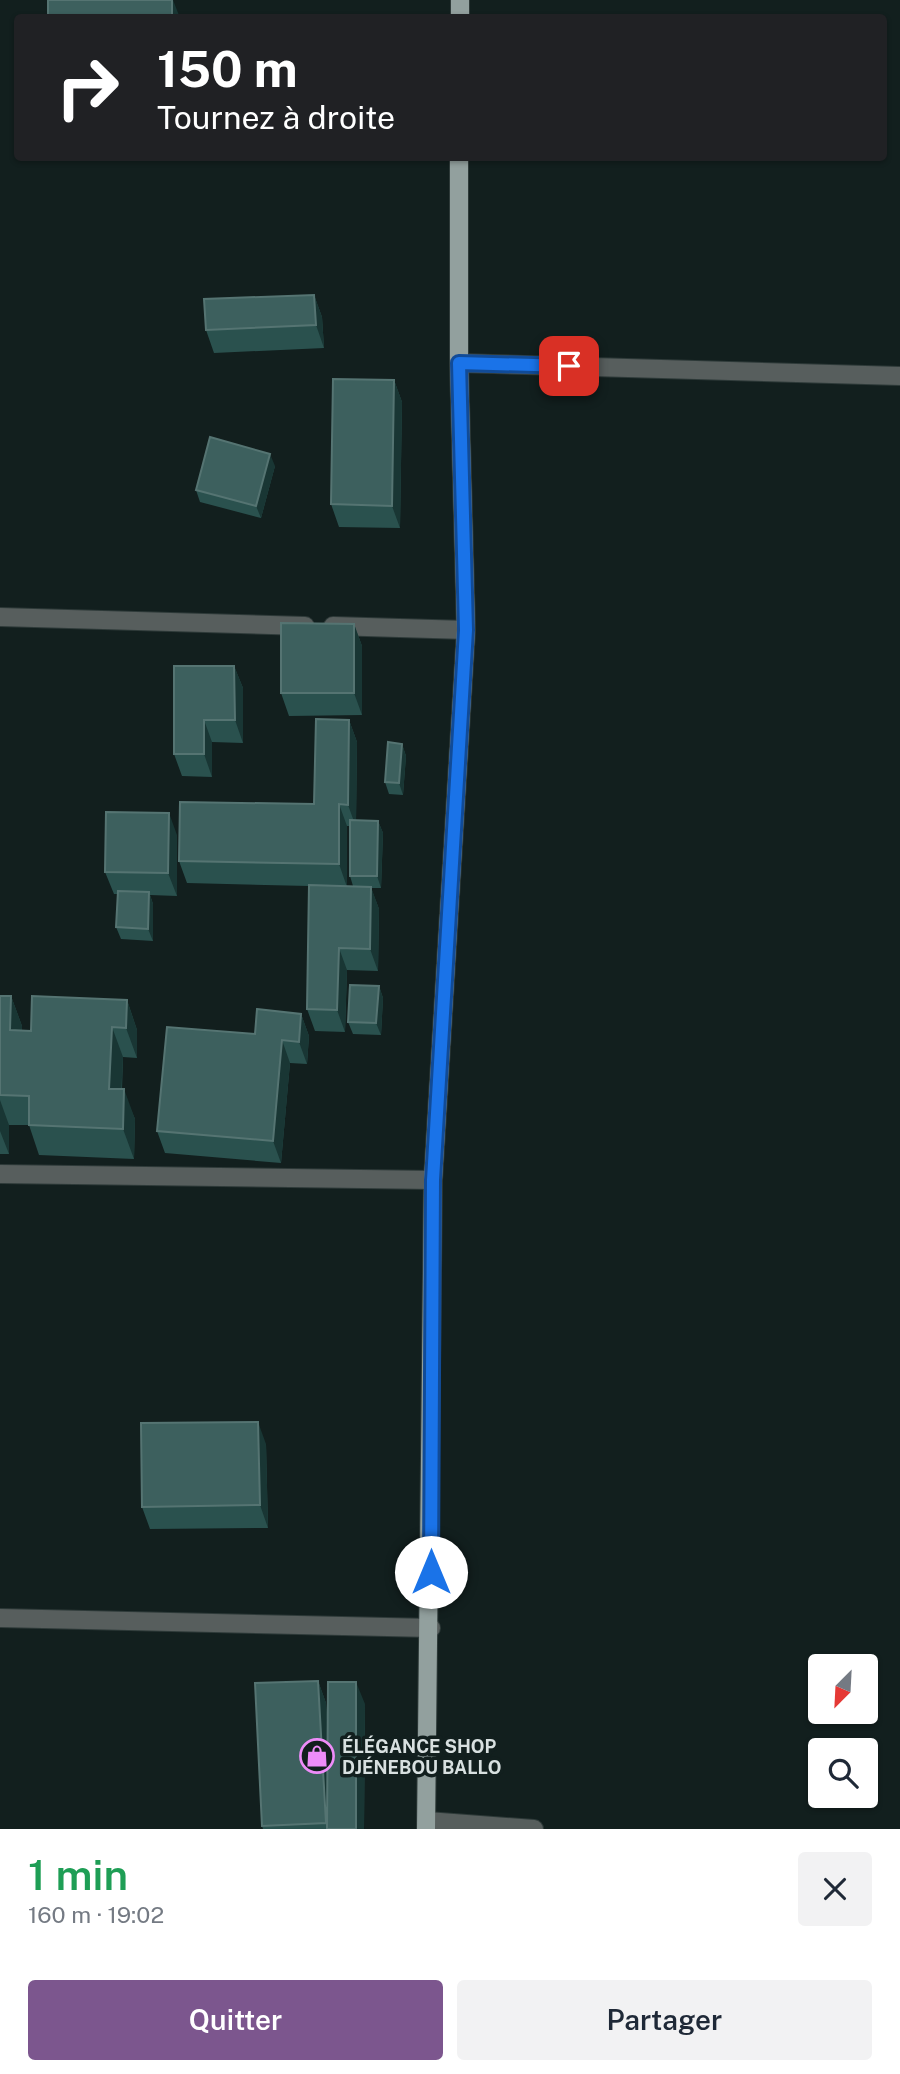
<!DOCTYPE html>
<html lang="fr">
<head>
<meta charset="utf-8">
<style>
  body { margin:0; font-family:"Public Sans",sans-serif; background:#f2f2f3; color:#1f2937; height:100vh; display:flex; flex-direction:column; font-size:26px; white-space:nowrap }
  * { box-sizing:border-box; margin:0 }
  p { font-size:23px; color:#747a83 }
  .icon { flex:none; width:38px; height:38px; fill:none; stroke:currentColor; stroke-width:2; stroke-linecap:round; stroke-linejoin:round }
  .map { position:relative; height:1829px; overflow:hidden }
  .drawer { display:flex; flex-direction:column; background:#fff; flex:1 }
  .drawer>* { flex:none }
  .hud { position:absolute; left:14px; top:14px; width:873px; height:147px; border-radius:7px; box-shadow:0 2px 5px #0004; background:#202124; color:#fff; overflow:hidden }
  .needle { width:46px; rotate:204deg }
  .tools { position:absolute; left:808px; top:1654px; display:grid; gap:14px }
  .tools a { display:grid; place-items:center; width:70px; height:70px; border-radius:7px; background:#fff; box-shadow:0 2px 5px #0004; font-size:35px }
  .pin { position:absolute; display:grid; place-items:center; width:60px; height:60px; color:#fff; margin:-30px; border-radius:14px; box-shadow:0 4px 10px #0006 }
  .me { position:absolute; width:77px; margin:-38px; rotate:0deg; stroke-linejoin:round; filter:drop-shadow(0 0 5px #0008) }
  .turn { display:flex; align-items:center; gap:24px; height:147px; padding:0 28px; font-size:32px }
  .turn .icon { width:91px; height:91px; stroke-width:2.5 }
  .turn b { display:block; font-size:49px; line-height:60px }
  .round { display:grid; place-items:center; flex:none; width:74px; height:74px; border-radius:7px; background:#f2f2f3 }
  .summary { display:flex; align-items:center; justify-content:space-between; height:119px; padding:0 28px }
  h1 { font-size:42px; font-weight:600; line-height:52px; color:#1e9e55 }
  .button { display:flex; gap:14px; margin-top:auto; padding:14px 28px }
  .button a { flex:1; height:80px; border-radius:7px; background:#7c568e; color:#fff; font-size:28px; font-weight:600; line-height:80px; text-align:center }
  .button a+a { background:#f2f2f3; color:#1f2937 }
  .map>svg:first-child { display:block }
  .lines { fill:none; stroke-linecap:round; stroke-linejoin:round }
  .minor-casing { stroke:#2e3a39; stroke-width:20 }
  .primary-casing { stroke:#2e3a39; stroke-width:20 }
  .minor { stroke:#575e5d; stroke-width:18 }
  .primary { stroke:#92a09e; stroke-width:18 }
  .wall { fill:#2a514e; fill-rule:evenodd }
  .shaded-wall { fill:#193634 }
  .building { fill:#3d605e; stroke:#557472; stroke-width:2 }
  .route-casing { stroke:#114b97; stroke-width:18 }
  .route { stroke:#1a73e8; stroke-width:12 }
  .labels { text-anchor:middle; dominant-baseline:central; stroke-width:7; stroke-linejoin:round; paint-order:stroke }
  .poi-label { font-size:18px; font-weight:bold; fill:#d8e0e0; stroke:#121f1e; text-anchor:start }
</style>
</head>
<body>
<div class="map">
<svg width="900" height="1829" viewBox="0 0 900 1829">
  <rect width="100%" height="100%" fill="#121f1e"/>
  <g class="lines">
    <!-- minor casing -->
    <g class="minor-casing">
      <path id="minor" d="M459,363l441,13
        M0,617l305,9
        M333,626l133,4
        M0,1174l433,6
        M0,1618l431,10
        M427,1821l107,8"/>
    </g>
    <!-- primary casing -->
    <g class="primary-casing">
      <path id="primary" d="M460,18v-18
        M426,1829l7,-649 33,-550 -7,-267v-205"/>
    </g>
    <!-- minor -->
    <use href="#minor" class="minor"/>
    <!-- primary -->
    <use href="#primary" class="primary"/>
  </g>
  <!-- wall -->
  <path class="wall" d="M314,295l8,22 2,31 -110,5 -8,-23z
    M394,380l8,22 -2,126 -61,-1 -8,-23z
    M275,466l-14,52 -61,-16 -4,-12z
    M354,624l8,22v69l-73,1 -8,-23z
    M234,666l9,22v55l-31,-1v35l-30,-1 -8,-22z
    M349,720l8,22 -1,78 22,1 5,12 -2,55h-10l8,21 -1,62 -31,-1 -2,62 -30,-1 -8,-22 2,-123 -122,-3 -8,-22 135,-57zM347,826h3v50l3,10h-6z
    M402,744l4,12 -3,39 -14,-1 -4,-12z
    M177,835v61l-27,-1 3,9v37l-32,-2 -5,-12 2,-33h-4l-9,-22z
    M379,986l4,12 -2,37 -28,-1 -5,-12z
    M0,996h11l11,30v5h9l96,-31 10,30v28l-14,-1 -1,32 13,30 -1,40 -95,-4 -10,-30h-20v29h-9z
    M301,1014l8,22 -2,28 -17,-1 -9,100 -116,-10 -8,-22 98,-97z
    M266,1444l2,84 -118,1 -8,-22z
    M318,1681l8,22 2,31 37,-30 -1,125h-101l-1,-3z"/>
  <!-- shaded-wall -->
  <path class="shaded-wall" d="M172,0h1l7,18h-8z
    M314,295l8,22 2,31 -8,-23z
    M394,380l8,22 -2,126 -8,-22z
    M270,454l5,12 -14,52 -5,-12z
    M354,624l8,22v69l-8,-22z
    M234,666l9,22v55l-8,-23z
    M204,720l8,22v35l-8,-23z
    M349,720l8,22 -1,85 -8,-22z
    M402,744l4,12 -3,39 -4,-12z
    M339,804l8,22v61l-8,-23z
    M169,813l8,22v61l-9,-23z
    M378,821l5,12 -2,55 -4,-12z
    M371,887l8,22 -1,62 -8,-22z
    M149,892l4,12v37l-5,-12z
    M339,948l8,22 -2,62 -8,-22z
    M379,986l4,12 -2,37 -5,-12z
    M11,996l11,30 -1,34 -11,-30z
    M127,1000l10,30v28l-11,-30z
    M301,1014l8,22 -2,28 -8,-22z
    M112,1027l11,30 -3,61 -11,-29z
    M282,1040l8,23 -9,100 -8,-22z
    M124,1089l11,30 -1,40 -11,-30z
    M0,1100l9,25v29l-9,-23z
    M258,1422l8,22 2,84 -8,-23z
    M318,1681l8,22 7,126h-5l-2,-6z
    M356,1682l9,22 -1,125h-8z"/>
  <!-- building -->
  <path class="building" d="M48,0h124v18h-124z
    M314,295l2,30 -110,5 -2,-31z
    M333,379l61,1 -2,126 -61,-2z
    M210,437l60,17 -14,52 -60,-16z
    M281,623l73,1v69h-73z
    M174,666h60l1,54h-31v34h-30z
    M316,719l33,1 -1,85 -9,-1v60l-160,-3 1,-59 134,2z
    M388,742l14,2 -3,39 -14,-1z
    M106,812l63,1 -1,60 -63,-1z
    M350,820l28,1 -1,55h-27z
    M309,885l62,2 -1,62 -31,-1 -2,62 -30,-1z
    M118,891l31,1 -1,37 -32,-2z
    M350,985l29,1 -3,37 -28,-1z
    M0,996h11l-1,34 21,1 1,-35 95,4 -1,28 -14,-1 -3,62h15l-1,40 -94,-4v-29l-29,-1z
    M257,1009l44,5 -2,28 -17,-2 -9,101 -116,-10 10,-104 88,7z
    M258,1422l2,83 -118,2 -1,-84z
    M318,1681l8,142 -64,3 -7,-143z
    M328,1682h28v147h-29z"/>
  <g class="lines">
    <!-- route casing -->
    <g class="route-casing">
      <path id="route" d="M431,1572l2,-392 33,-550 -7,-267 110,3"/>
    </g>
    <!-- route -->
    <use href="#route" class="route"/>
  </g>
  <!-- icons -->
  <defs>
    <g id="shop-ring" transform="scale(1.75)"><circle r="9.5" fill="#121f1e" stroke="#ee8cf9" stroke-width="1.5"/><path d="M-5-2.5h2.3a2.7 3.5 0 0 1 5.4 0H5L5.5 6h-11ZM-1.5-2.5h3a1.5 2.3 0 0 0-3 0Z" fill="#ee8cf9"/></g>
  </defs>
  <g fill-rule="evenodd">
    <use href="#shop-ring" x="317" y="1756"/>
  </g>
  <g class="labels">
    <!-- poi labels -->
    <g class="poi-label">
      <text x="342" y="1746">ÉLÉGANCE SHOP<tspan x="342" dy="21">DJÉNEBOU BALLO</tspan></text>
    </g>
  </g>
</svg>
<div class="tools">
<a><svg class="needle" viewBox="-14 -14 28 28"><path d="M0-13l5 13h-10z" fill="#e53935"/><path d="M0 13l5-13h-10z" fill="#747a83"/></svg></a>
<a><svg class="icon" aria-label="search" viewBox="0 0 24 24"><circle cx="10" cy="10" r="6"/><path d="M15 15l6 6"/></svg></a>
</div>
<div class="pin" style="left:569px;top:366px;background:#d93025"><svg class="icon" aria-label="arrive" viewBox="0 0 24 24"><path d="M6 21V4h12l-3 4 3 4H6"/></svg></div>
<svg class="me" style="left:431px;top:1572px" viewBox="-20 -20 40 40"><circle r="19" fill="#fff"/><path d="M0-13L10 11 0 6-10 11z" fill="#1a73e8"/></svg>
<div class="hud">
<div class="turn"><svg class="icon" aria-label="right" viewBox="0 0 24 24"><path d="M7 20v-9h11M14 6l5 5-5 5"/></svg><div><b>150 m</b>Tournez à droite</div></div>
</div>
</div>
<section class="drawer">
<div class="summary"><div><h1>1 min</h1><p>160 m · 19:02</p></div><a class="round"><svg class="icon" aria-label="close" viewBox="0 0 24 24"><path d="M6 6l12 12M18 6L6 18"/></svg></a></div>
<div class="button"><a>Quitter</a><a>Partager</a></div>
</section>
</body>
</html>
